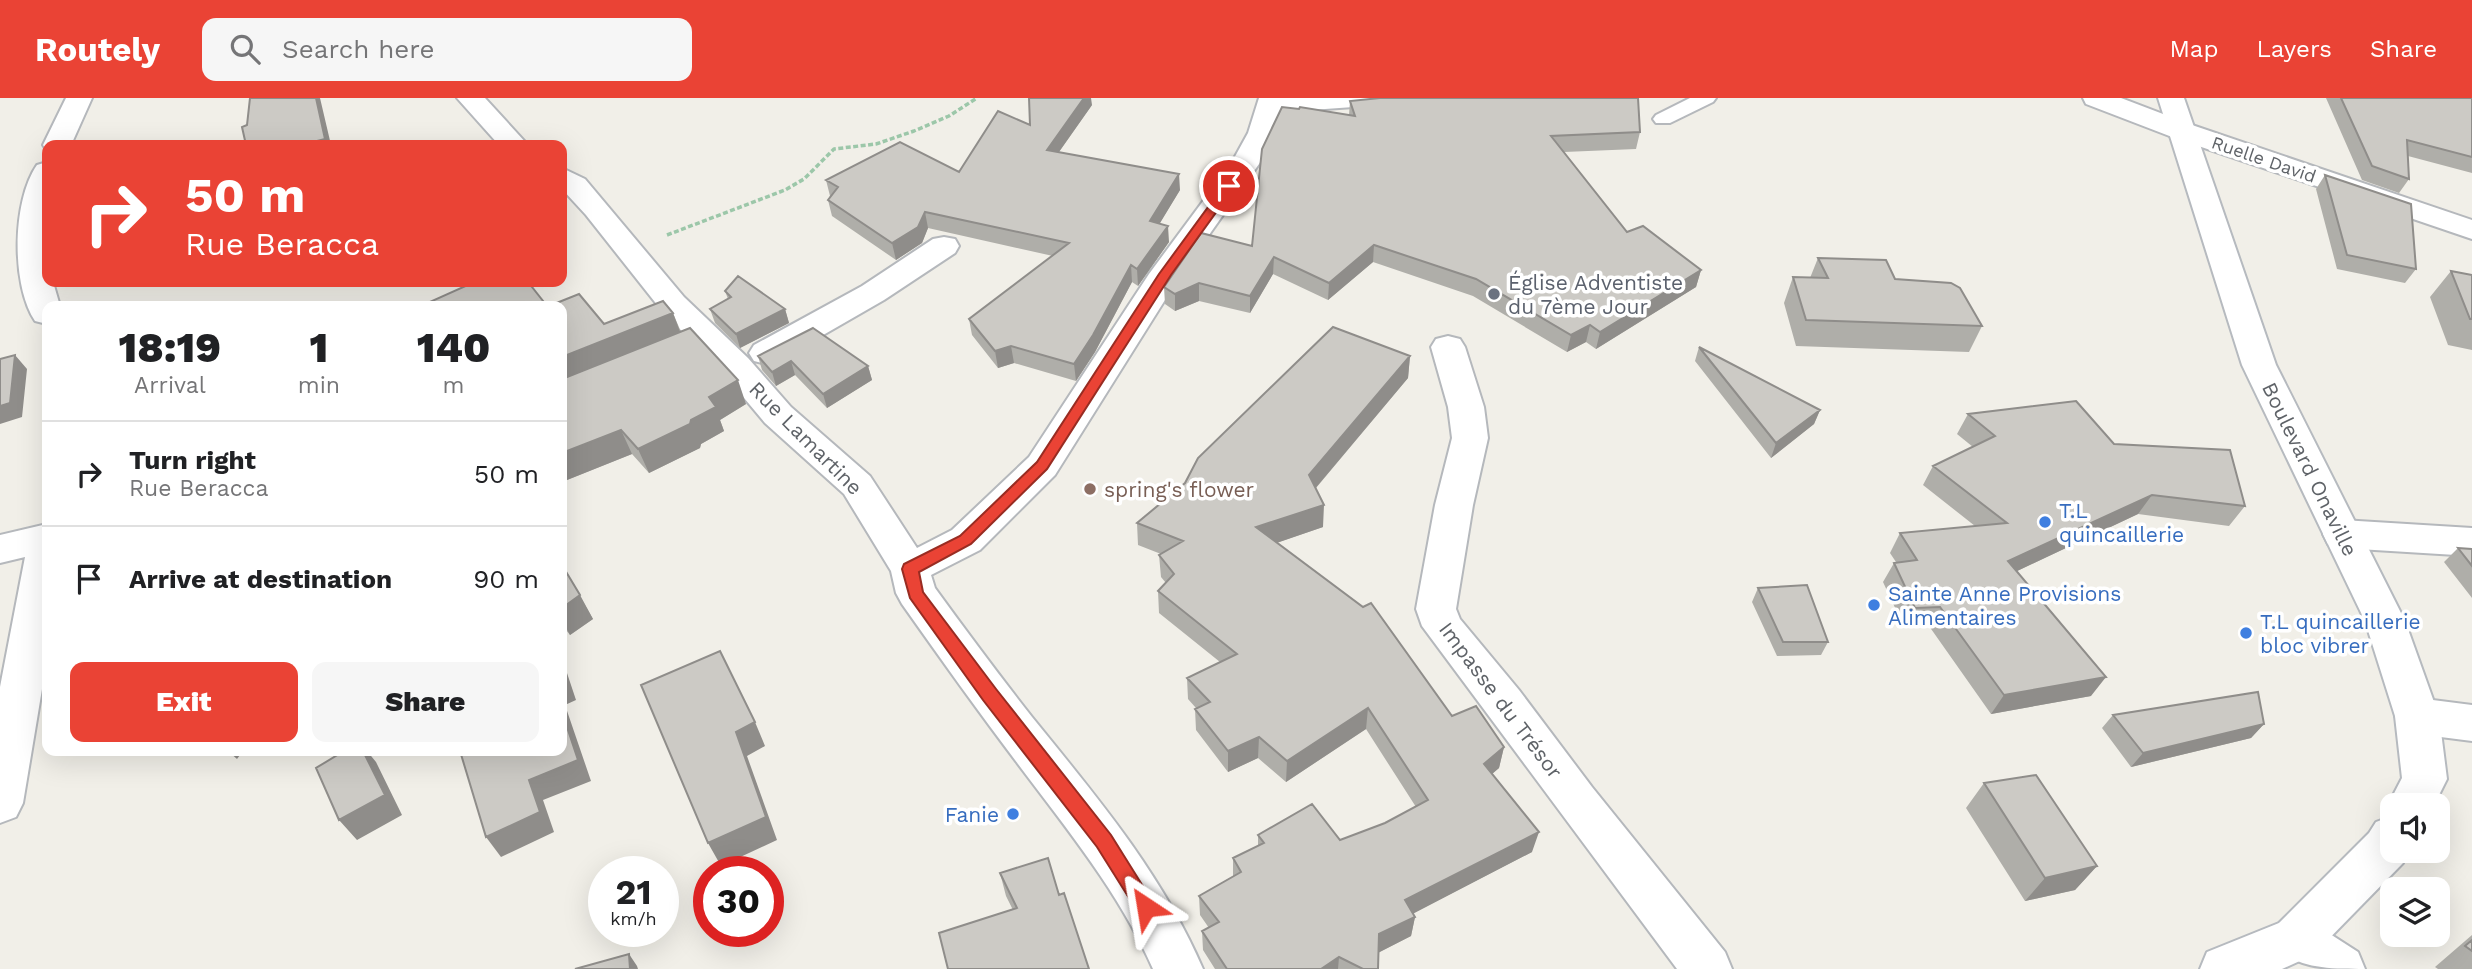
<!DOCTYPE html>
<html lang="en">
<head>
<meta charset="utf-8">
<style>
  body { margin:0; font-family:"Work Sans",sans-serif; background:#f6f6f6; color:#202124; height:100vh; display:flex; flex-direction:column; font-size:26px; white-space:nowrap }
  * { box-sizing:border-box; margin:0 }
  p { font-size:23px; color:#757577 }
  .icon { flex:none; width:38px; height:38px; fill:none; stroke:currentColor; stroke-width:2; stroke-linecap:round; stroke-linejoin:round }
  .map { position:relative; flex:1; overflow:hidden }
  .side { position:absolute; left:42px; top:203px; width:525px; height:455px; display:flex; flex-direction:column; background:#fff; border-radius:14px; box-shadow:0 7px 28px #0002 }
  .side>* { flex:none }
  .banner { position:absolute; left:42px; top:42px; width:525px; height:147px; border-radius:14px; box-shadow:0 7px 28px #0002; background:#ea4335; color:#fff; overflow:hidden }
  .buttons { position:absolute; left:2380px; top:695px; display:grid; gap:14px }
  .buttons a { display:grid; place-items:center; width:70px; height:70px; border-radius:14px; background:#fff; box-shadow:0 7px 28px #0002; font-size:35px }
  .speed { position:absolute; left:588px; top:758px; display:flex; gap:14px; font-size:35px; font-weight:700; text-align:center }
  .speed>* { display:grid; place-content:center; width:91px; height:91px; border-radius:50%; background:#fff; box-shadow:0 7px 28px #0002; line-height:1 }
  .speed small { font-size:18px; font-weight:400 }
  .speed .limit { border:10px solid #d22; background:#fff; color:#111 }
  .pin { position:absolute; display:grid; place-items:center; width:60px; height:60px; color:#fff; margin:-30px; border:4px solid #fff; border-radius:50%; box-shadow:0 2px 7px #0007 }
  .me { position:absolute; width:77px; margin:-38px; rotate:327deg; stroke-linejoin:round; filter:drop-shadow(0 0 5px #0008) }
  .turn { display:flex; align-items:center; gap:24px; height:147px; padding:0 28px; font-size:32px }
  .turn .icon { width:91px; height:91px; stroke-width:2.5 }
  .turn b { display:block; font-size:49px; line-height:60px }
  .eta { display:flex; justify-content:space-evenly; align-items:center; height:119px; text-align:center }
  .eta b { font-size:42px; font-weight:800; line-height:49px }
  .cta { display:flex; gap:14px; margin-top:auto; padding:14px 28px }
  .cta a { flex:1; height:80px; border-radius:14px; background:#ea4335; color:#fff; font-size:28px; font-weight:800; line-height:80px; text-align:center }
  .cta a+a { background:#f6f6f6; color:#202124 }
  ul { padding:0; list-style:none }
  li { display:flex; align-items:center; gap:21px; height:105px; padding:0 28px; border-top:2px solid #e0e0e0 }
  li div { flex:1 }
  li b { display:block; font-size:26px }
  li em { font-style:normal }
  header { display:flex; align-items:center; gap:42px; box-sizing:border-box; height:98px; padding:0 35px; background:#ea4335; color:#fff }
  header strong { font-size:33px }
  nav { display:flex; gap:38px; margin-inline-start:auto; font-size:24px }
  .search { width:490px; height:63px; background:#f6f6f6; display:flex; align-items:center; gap:18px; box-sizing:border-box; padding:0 24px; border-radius:14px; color:#757577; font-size:26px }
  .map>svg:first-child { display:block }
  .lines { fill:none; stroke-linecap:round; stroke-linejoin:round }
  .lane-casing { stroke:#b5b8bc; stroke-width:4 }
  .street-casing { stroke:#b5b8bc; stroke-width:4 }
  .secondary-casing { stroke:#b6babf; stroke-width:4 }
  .path { stroke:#9cc7a9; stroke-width:3.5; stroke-dasharray:5 2.5; stroke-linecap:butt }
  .lane { fill:#fff; fill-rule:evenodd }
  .street { fill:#fff; fill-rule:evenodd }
  .secondary { fill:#fff; fill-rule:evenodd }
  .wall { fill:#afaea9 }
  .shaded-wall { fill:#8f8d8a }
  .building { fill:#cccac5; stroke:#8f8d8a; stroke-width:2 }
  .route { fill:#ea4335; stroke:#982c22; stroke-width:2 }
  .worship-dot { fill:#6b7280; stroke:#fff; stroke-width:2.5 }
  .education-dot { fill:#8d6e63; stroke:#fff; stroke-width:2.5 }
  .shop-dot { fill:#3f7fe0; stroke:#fff; stroke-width:2.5 }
  .labels { text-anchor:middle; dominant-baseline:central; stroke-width:7; stroke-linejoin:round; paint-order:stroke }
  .far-street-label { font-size:18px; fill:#5f6368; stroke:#fff }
  .worship-label { font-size:21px; fill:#5b616d; stroke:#fff; text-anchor:start }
  .street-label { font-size:21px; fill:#5f6368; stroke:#fff }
  .education-label { font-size:21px; fill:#785e54; stroke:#fff; text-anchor:start }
  .shop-label { font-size:21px; fill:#366cbe; stroke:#fff; text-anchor:start }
</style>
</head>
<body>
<header>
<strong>Routely</strong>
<div class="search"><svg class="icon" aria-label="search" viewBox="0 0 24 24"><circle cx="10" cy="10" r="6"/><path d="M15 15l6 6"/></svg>Search here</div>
<nav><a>Map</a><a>Layers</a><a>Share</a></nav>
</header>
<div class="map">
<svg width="2472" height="871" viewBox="0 0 2472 871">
  <rect width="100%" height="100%" fill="#f1efe8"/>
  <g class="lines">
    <!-- lane casing -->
    <g class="lane-casing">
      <path id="lane" d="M1690,0h26l-3,4 -43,21h-14l-3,-4 3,-4z"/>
    </g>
    <!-- street casing -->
    <g class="street-casing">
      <path id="street" d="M66,0h26l-21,47h-24v6l-4,-6z
        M457,0h28l43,47h-29z
        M1259,0h122l-3,6 -10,2 -86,6 -6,21 -17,31 -79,112 -125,199 -75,75 -49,25 4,13c32,44 64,87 97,129 65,80 130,157 171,252h-50c-33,-75 -86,-140 -135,-205 -40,-53 -78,-106 -116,-160l-6,-11 -5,-22 -47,-77 -79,-71 -41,-49 -62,-63 -76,-96 -24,-26v-21l23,11 99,118 64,61 43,49 79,69 47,72 35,-18 77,-73 120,-183 83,-112 16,-29z
        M2083,0h38l71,27 280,95v19l-300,-102 -86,-33z
        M47,64v120h6l7,24h-13v18l-12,-3c-24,-36 -23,-120 2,-156z
        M944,139l11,2 4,7 -4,7 -71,47 -106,61 -12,3 -12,-3 -5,-8 5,-8 108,-59 71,-47z
        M1448,238l12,3 5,8 19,60 4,31 -15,67 -17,104 4,10 59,71 73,97 133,165 7,17h-55l-255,-343 -6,-17 19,-104 17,-67 -4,-31 -17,-60 5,-8z
        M2342,422l130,8v28l-130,-8 -14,-4 -5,-10 5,-10z
        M47,426v135l-24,144 -7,14 -16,6v-136l25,-130 -25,6v-28z
        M2417,600l55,7v36l-55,-7 -15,-5 -7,-13 7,-13z
        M2296,818l17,7 45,29 7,17c-39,0 -75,0 -94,-30l8,-16z"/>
    </g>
    <!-- secondary casing -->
    <g class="secondary-casing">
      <path id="secondary" d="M2158,0h26l92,267 129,256 34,95 8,63 -13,26h-42v9l-4,-9 14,-27 -7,-62 -30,-95 -123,-256z
        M2392,718v34h17l-6,13 -90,92 -31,14h-82l7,-17 72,-29 90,-90 7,-11z"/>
    </g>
    <!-- path -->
    <path class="path" d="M667,137l118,-45 19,-11 30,-30 42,-5 38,-13 35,-15 28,-18"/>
    <!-- lane -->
    <use href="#lane" class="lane"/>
    <!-- street -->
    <use href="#street" class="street"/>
    <!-- secondary -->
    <use href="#secondary" class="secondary"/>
  </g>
  <!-- wall -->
  <path class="wall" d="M2326,0h146v75l-64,-17 1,23 -10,14 -37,-13z
    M1350,3l290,31 -4,17 -72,3 63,80 74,38 -5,17 -100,62 -10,-7 -19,10 -94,-56 -100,-34 -45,38 -55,-26 -23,39 -51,-12 -24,10 -10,-7 -1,-17 88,-41 97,-131z
    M1092,7l-33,47 121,38 -21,34 10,18 -31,44 -6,-4 -37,70 -19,29 -62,-18 -16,5 -26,-33 -3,-16 84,-63 -125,-28 -6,15 -26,17 -64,-44 -4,-16 2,-4 -4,-16 133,-8 71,-47z
    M2325,77l91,94 -11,14 -68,-14 -21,-80z
    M1818,160l77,21 87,47 -13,26 -173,-6 -12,-43 9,-26 17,1z
    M2451,173l21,4v75l-24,-5 -18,-48z
    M459,184h69l-66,6z
    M725,193l60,18 4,14 -49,25 -25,-25 -5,-14 18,-10z
    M562,208l42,18 69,-11 8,19 65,72 -26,16 4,11 -23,13 -1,4 -51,25 -17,-19 -70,28z
    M1699,249l121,63 -6,14 -43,34 -76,-97z
    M758,258l110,10 4,14 -45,28 -32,-33 -19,11 -14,-16z
    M1410,258l-2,22 -92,110 7,39 -47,16 176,173 52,31 -5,21 -7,6 40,78 -119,61 2,4 -4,19 -32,16 -1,17h-163l-12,-19 -1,-19 7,-3 -9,-13 -1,-19 34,-20v-18l25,-12v-11l82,5 45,-17 31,-16 -50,-78 -80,53 -28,-24 -30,14 -32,-42 -1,-21 1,-1 -8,-9 -1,-21 33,-16 -61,-49 -1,-22 8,-8 -5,-6 -2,-22 2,-1 -23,-9 -1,-22z
    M1968,316l146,30 131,62 -16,20 -91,-12 -121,57 74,125 -100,18 -62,-88 -25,1 -21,-45 11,-19 2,-1 -6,-9 10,-20 75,-7 -52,-41 10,-19 40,-19 -16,-13z
    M2458,450l14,1v49l-28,-36z
    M562,467l31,54 -23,16 -8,-10z
    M1758,490l70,54 -7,13 -44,1 -25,-54z
    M2113,617l151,9 -13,14 -120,29 -29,-39z
    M1984,685l113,83 -22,24 -50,11 -59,-93z
    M1000,775l59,22 -46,15 -7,-14z
    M2472,837v34h-34l-3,-2z"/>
  <!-- shaded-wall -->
  <path class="shaded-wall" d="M316,0h4l11,47h-30z
    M1084,0h7l1,7 -43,61 -2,-16z
    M1179,76l1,16 -29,48 -1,-17z
    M925,114l3,16 -6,15 -26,17 -4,-17z
    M1168,128l1,16 -31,44 -1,-17z
    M1374,147l-1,17 -45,38 1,-17z
    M1274,159l-1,17 -23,39v-17z
    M1131,167l1,17 -37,70 -19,29 -2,-17z
    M1701,172l-5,17 -100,62 4,-17z
    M1199,185v18l-24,10v-17z
    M785,211l4,14 -49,25 -4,-14z
    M673,215l9,24 -120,48v-28z
    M1590,227l-4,17 -19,10 4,-17z
    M1011,248l3,17 -16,5 -3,-17z
    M15,257l12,14 -5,48 -22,7v-18z
    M1410,258l-2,22 -100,119 1,-22z
    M791,263l4,14 -19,11 -4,-14z
    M868,268l4,14 -45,28 -4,-14z
    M738,282l8,24 -26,16 4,11 -23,13 -1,4 -51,25 -11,-24 53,-29 18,-23z
    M1820,312l-6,14 -43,34 5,-15z
    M621,332l11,24 -70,28v-29z
    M2152,397l-14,19 -142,67 12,-20z
    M1324,407l-1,22 -67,23v-23z
    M580,497l13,24 -23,16 -8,-15v-12z
    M562,560l14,42 -11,5 26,76 -48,19 11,32 -53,25 -15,-20 43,-57 33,-68z
    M2106,579l-15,19 -100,18 13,-19z
    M1368,610l-2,21 -80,53 1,-21z
    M755,624l10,24 -18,10 30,84 -56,26 -13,-23 28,-111z
    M2264,626l-13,14 -120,29 12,-14z
    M1259,639l-1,21 -30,14v-21z
    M1504,649l-5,21 -20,17 5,-21z
    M228,653h15l-6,8z
    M363,653h4l9,11 26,53 -45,25 -18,-20z
    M1539,734l-7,20 -131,68 4,-20z
    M2097,768l-22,24 -50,11 20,-23z
    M1415,819l-4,19 -35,18 3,-20z
    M629,856l8,12 1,3h-8z
    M1339,859l-1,12h-17z"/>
  <!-- building -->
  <path class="building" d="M250,0h66l9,41 -24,6h-55l-4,-18 5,-2z
    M1029,0h55l-37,52 132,24 -29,47 18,5 -31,43 -6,-4 -38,70 -19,29 -63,-18 -16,5 -26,-32 100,-76 -144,-31 -7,15 -26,16 -64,-43 10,-13 -12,-7 74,-38 59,30 39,-61 32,14z
    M1380,0h258l2,34 -89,4 76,96 16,-6 58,44 -101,62 -10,-7 -19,10 -95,-56 -102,-34 -45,38 -55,-26 -24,39 -51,-13 -24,11 -11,-7 37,-54 51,13 10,-97 20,-42 17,2 1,-2 55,9 -5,-15z
    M2341,0h131v59l-65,-17 2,39 -37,-13z
    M2325,77l86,29 5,65 -69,-14z
    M1818,160l68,2 9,19 56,4 9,5 22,38 -176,-6 -13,-43 35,1z
    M2451,173l21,4v44h-2z
    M738,178l47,33 -49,25 -26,-25 21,-12 -6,-6z
    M465,184h63l19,24h-123l-1,-1 45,-20z
    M579,196l25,30 59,-23 10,12 -111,44v-51h-13z
    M1333,229l77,29 -101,119 15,30 -68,22 107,80 8,-4 81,113 24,-10 28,41 -20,17 55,68 -134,68 10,17 -36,17 -1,35h-15l-24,-12 -18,12h-94l-25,-38 17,-9 -20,-26 42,-24 -8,-14 31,-15 -6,-8 54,-31 28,36 45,-17 43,-23 -60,-92 -81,53 -28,-24 -31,14 -33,-42 15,-7 -23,-24 50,-24 -79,-63 16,-17 -15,-19 24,-14 -46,-18 48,-40 13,-25z
    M690,230l48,52 -29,17 7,10 -25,13 -1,4 -52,25 -17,-19 -59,23v-74z
    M813,230l55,38 -45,28 -32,-33 -19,11 -14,-16z
    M1699,249l121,63 -44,33z
    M15,257l-5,48 -10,3v-47z
    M2076,303l38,43 116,6 15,56 -93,-11 -144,66 98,116 -102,18 -64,-88 -25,1 -21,-45 23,-3 -17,-27 107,-10 -74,-57 62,-30 -27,-22z
    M2458,450l14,1v17z
    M562,467l18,30 -18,13z
    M1807,487l21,57h-45l-25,-54z
    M720,553l35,71 -19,10 30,85 -58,26 -67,-158z
    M2258,594l6,32 -121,29 -30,-38z
    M562,614l16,48 -49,20 11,32 -54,25 -26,-86h102z
    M344,653h19l22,44 -46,25 -23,-52z
    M2036,677l61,91 -52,12 -61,-95z
    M1048,760l11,37 5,-2 25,76h-141l-9,-36 78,-25 -17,-35z
    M2472,842v11l-7,-5z
    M629,856l1,15h-55z"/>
  <!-- route -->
  <path class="route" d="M1229,85l6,3 -64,89 -124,194 -76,75 -52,28 4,20 73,97 115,146 45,72 -3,7 -7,2 -7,-2 -42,-67 -114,-147 -73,-102 -8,-29 2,-5 56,-28 77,-74 122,-188 66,-90z"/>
  <!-- markers -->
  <circle class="worship-dot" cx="1494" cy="196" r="7"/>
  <circle class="education-dot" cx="1090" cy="391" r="7"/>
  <g class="shop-dot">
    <circle cx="2045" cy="424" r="7"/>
    <circle cx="1874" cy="507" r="7"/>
    <circle cx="2246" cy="535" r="7"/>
    <circle cx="1013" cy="716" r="7"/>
  </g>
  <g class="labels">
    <!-- far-street labels -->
    <g class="far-street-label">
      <text transform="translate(2264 61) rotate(19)">Ruelle David</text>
    </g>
    <!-- worship labels -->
    <g class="worship-label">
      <text x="1508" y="184">Église Adventiste<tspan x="1508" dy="24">du 7ème Jour</tspan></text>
    </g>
    <!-- street labels -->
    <g class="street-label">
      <text transform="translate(806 340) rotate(45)">Rue Lamartine</text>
      <text transform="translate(2310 371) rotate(64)">Boulevard Onaville</text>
      <text transform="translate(1501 602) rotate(53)">Impasse du Trésor</text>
    </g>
    <!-- education labels -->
    <g class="education-label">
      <text x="1104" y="391">spring's flower</text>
    </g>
    <!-- shop labels -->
    <g class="shop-label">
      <text x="2059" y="412">T.L<tspan x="2059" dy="24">quincaillerie</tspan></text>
      <text x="1888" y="495">Sainte Anne Provisions<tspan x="1888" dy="24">Alimentaires</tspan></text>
      <text x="2260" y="523">T.L quincaillerie<tspan x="2260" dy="24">bloc vibrer</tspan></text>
      <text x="999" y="716" text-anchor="end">Fanie</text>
    </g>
  </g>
</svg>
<div class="buttons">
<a><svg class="icon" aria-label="sound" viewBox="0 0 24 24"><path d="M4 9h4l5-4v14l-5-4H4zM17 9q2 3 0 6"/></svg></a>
<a><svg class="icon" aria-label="layers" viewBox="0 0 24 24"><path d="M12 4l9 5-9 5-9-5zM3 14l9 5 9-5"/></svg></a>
</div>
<div class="speed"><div>21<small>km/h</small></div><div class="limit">30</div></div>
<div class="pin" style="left:1229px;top:88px;background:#d93025"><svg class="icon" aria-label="arrive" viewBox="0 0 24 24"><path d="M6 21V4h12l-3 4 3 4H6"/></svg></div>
<svg class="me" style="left:1146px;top:809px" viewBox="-20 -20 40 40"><path d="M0-17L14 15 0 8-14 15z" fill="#ea4335" stroke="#fff" stroke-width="4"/></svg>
<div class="banner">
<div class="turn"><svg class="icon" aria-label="right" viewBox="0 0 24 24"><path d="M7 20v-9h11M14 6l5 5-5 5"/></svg><div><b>50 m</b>Rue Beracca</div></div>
</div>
<section class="side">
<div class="eta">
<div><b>18:19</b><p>Arrival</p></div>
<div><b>1</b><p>min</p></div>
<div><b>140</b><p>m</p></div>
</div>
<ul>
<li><svg class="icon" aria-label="right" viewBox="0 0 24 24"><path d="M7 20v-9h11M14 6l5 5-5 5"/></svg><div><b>Turn right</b><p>Rue Beracca</p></div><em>50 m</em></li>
<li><svg class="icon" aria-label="arrive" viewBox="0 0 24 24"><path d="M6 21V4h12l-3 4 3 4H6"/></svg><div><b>Arrive at destination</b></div><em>90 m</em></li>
</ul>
<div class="cta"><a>Exit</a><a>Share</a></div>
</section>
</div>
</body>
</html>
